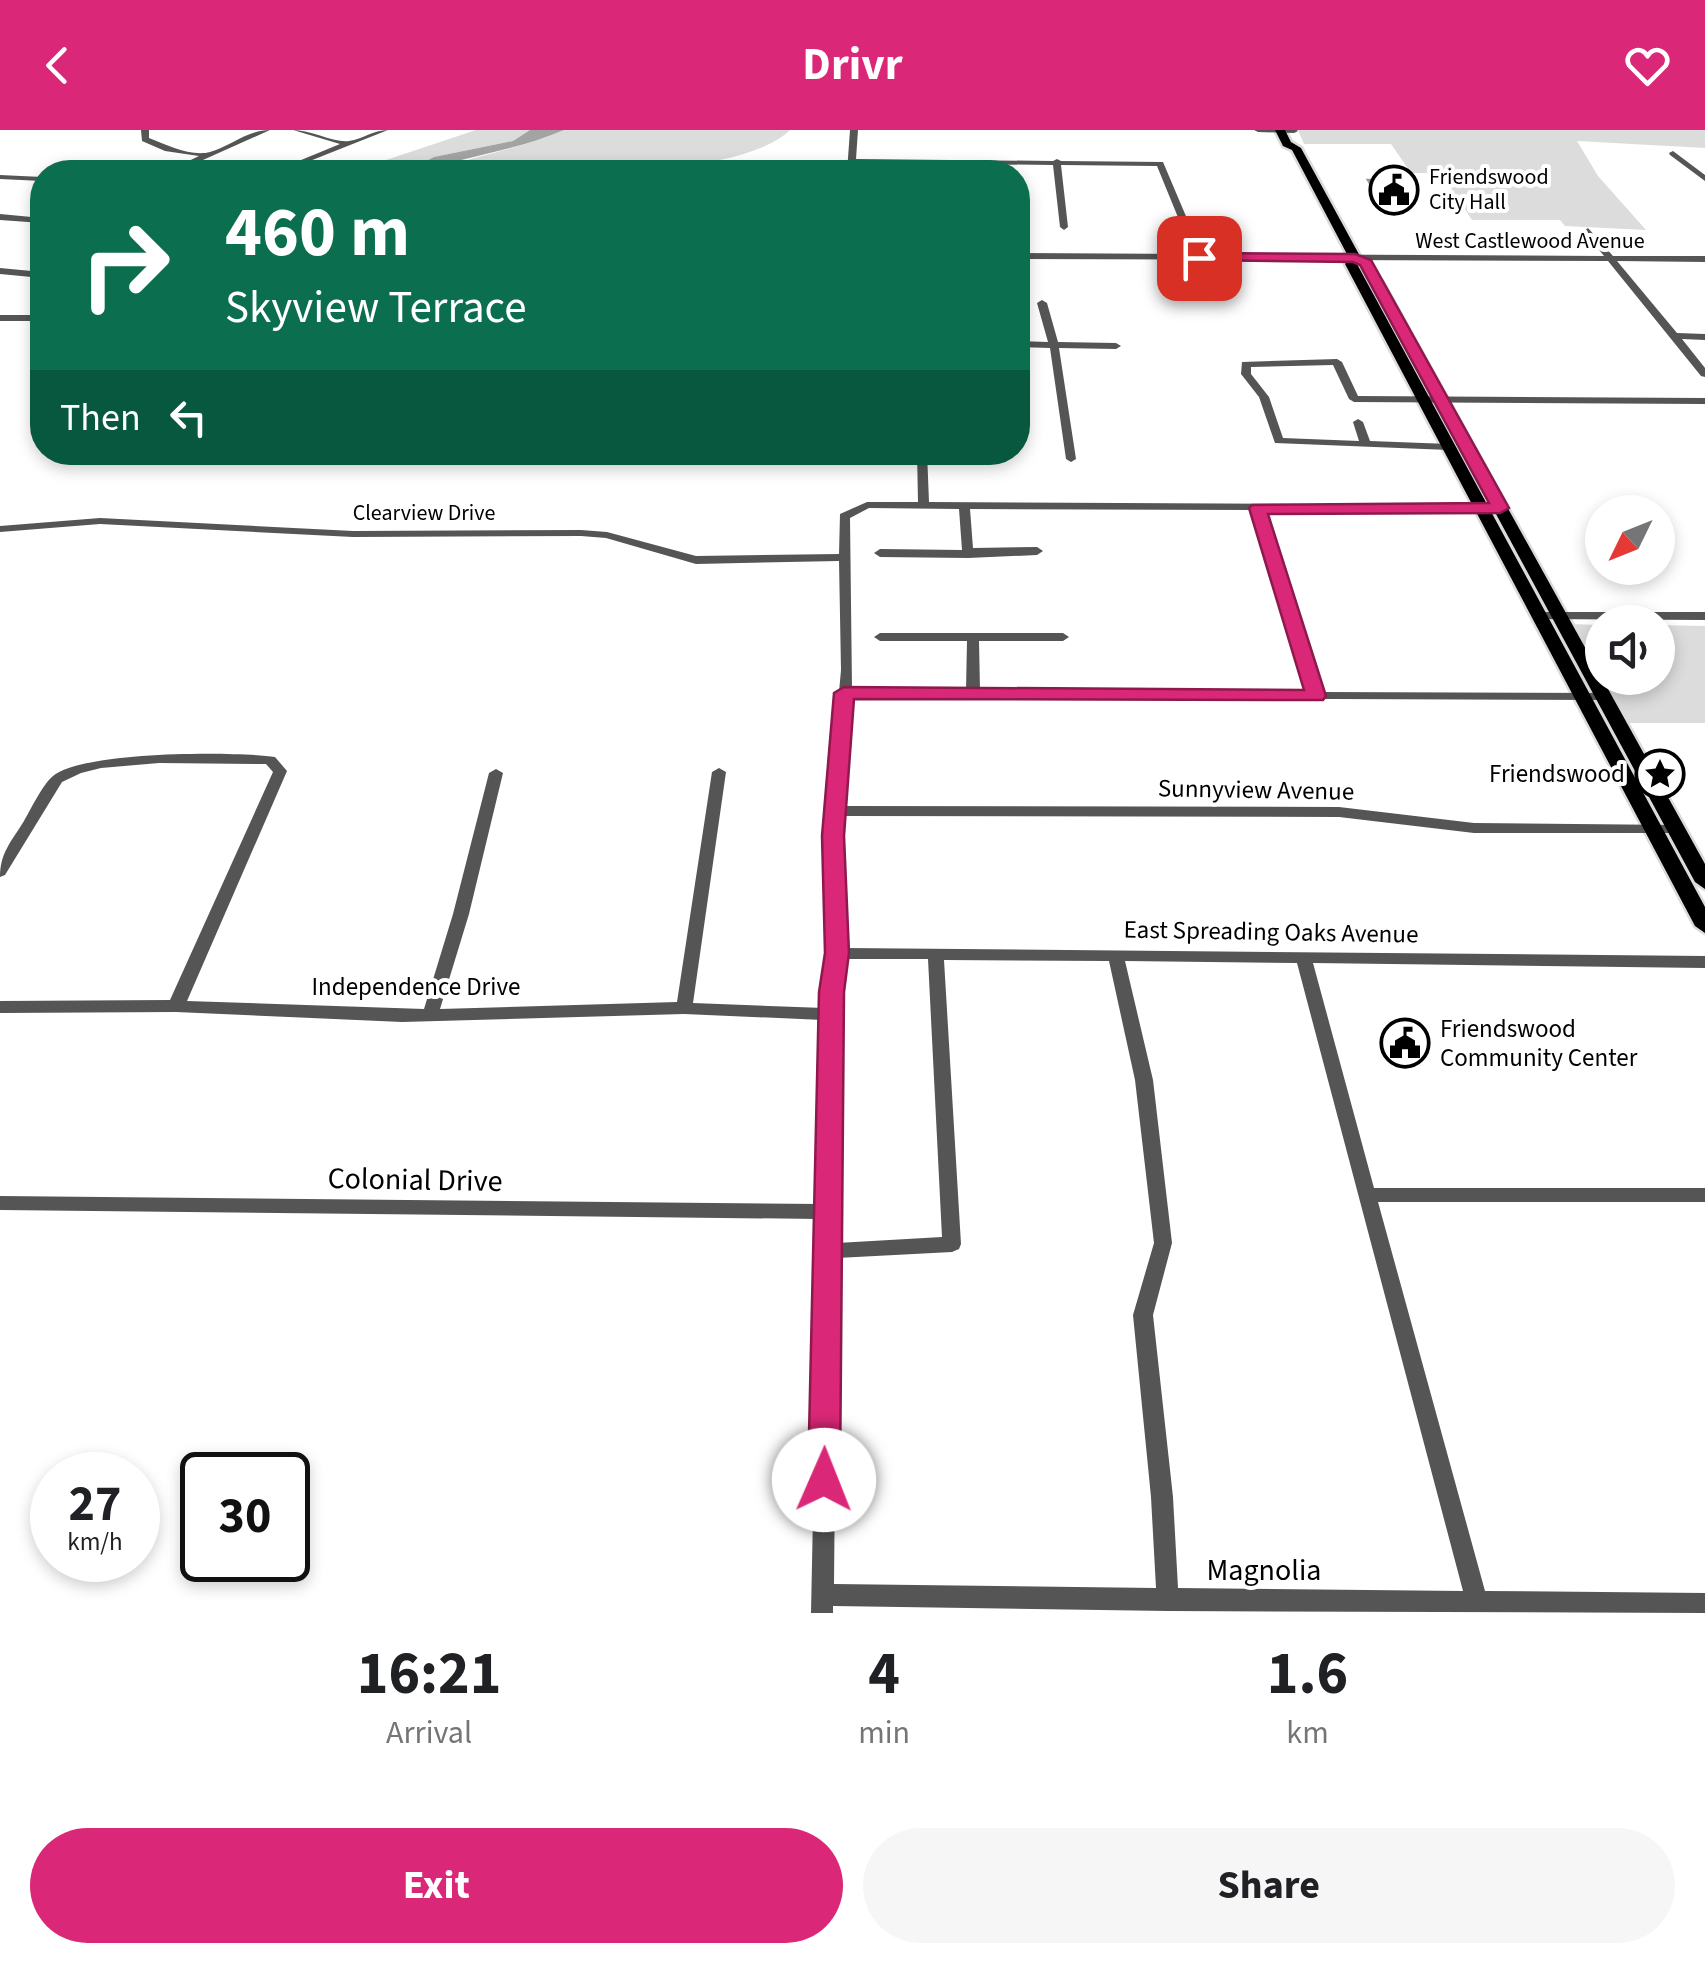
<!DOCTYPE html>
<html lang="en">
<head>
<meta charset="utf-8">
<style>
  body { margin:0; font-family:"Source Sans 3",sans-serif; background:#f6f6f6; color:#202124; height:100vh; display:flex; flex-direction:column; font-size:38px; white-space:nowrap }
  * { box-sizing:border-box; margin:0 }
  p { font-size:32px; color:#757577 }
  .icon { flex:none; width:55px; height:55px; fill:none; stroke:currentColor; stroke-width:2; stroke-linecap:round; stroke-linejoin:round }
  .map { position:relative; height:1483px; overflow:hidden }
  .sheet { display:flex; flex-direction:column; background:#fff; flex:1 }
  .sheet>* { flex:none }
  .banner { position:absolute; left:30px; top:30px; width:1000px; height:305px; border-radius:40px; box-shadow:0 5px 15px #0003; background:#0b6e4f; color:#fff; overflow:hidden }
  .needle { width:65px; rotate:227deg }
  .buttons { position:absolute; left:1585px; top:365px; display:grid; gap:20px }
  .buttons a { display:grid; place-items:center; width:90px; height:90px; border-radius:50%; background:#fff; box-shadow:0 5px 15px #0003; font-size:50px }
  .speed { position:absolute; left:30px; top:1322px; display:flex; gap:20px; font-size:50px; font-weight:700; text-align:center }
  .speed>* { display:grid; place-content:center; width:130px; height:130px; border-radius:50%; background:#fff; box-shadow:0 5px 15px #0003; line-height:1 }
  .speed small { font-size:25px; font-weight:400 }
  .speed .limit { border:5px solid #111; border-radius:15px; background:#fff; color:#111 }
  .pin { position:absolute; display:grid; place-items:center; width:85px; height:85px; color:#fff; margin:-42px; border-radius:20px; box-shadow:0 5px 15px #0006 }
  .me { position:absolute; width:110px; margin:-55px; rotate:1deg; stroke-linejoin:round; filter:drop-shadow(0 0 8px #0008) }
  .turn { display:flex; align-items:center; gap:35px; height:210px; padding:0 30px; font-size:45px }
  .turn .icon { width:130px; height:130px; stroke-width:2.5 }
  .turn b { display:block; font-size:70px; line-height:85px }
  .then { display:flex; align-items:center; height:95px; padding:0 30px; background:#0003; gap:20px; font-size:38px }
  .eta { display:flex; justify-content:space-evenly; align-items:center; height:170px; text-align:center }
  .eta b { font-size:60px; font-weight:700; line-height:70px }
  .cta { display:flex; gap:20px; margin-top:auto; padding:20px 30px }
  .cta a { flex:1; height:115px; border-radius:60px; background:#db2777; color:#fff; font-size:40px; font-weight:700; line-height:115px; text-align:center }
  .cta a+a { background:#f6f6f6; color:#202124 }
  header { display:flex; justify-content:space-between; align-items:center; height:130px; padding:0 30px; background:#db2777; color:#fff; font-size:45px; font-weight:700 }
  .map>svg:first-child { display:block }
  .green { fill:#dcdcdc }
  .water { fill:#a3a3a3 }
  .building { fill:#c4c4c4; stroke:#999; stroke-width:2.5 }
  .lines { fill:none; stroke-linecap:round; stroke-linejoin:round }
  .major-casing { stroke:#dbdbdb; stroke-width:5 }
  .minor { fill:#555; fill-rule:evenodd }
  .major { fill:#000; fill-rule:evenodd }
  .route { fill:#db2777; stroke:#8e194d; stroke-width:2.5 }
  .labels { text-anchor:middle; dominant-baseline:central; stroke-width:8; stroke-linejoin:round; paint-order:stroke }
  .far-poi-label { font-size:22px; fill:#000; stroke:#fff; text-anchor:start }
  .far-street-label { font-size:22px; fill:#000; stroke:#fff }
  .poi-label { font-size:25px; fill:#000; stroke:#fff; text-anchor:end }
  .street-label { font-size:25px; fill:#000; stroke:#fff }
  .near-street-label { font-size:30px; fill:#000; stroke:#fff }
</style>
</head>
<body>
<header><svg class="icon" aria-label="back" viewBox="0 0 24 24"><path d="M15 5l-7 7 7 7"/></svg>Drivr<svg class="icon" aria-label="heart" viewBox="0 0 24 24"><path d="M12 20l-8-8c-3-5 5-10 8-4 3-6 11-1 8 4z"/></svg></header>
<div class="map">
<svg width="1705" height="1483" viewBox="0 0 1705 1483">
  <rect width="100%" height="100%" fill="#fff"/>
  <!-- green -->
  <path class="green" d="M476,0h54l-17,11 -79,16 -30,15h-54z
    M564,0h226c-57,55 -279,42 -361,42 45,-16 91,-23 135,-42z
    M1298,0h407v18l-128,-7 21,35 48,54 -81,-4 -5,-6h-88l-31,-47h-30l-20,-29h-87z
    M1569,494l33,1v53h56v-53l47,1v97h-79z"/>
  <!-- water -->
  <path class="water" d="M530,0h34c-35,15 -70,22 -107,31 -19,5 -32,12 -53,11l30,-15 79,-16z"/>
  <!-- building -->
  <path class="building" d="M1368,50l31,1 13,19 -32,-1z"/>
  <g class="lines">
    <!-- major casing -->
    <g class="major-casing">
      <path id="major" d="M1275,0h10l6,12 10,6 60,110 -4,6 348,643v26l-10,-7 -350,-662 4,-6 -57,-108 -9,-4z
        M1376,147l6,4 323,583v25l-10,-7 -325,-601z"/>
    </g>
    <!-- minor -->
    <path class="minor" d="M141,0h8v8c17,7 43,19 61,14 21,-6 38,-22 60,-22l-94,42h-10l33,-16 -34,-5 -23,-10z
      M293,0c18,0 41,13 56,11 14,-2 24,-11 39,-11l-106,42h-10l68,-28z
      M850,0h8l-2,29 197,2 4,-2 4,2 102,1 39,92 402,2 -20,-25 4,-3 25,28h92v6l-88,-1 60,72 28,1v6l-23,-1 23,29v9l-4,-1 -93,-115 -590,-2v-6l175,1 -36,-88 -96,-1 7,62 -4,3 -4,-3 -7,-62 -197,-2 -1,9h-8z
      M1254,0h43l1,1 -4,2 -36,-1z
      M1673,21l32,24v6l-35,-26 -1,-2z
      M0,45l42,2v4l-42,-2z
      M0,84l42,4v5l-42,-3z
      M0,138l42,4v6l-42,-4z
      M1042,170l5,3 11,39 58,1 5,3 -5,3 -57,-1 17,111 -5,3 -5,-3 -16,-111 -32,-1v-6l30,1 -11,-39z
      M0,185h42v6h-42z
      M1337,229l5,3 16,34 347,2v6l-351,-2 -5,-3 -16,-34 -82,2v7l18,23 14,41 76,3 -6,-19 5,-3 5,3 7,19 79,3 5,3 -5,3 -174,-7 -16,-46 -18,-23 1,-12z
      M917,322h10l2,50 571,3 6,3 -6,3 -236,-1 57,182 282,1 7,4 -2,3 -757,-3 -8,109 496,1 135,16 202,2 5,2 2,3 -2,3h-207l-135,-16 -497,-1 -2,20 5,112 860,8v12l-392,-5 61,225h331v14h-327l107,389 220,2v20l-537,-2 -335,-5v7h-22l8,-394 -819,-9v-14l819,8 4,-184 -139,-6 -282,8 -226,-10 -176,1v-12l170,-1 103,-228 -7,-8 -107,-1 -58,5 -20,5 -19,9 -57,93 -5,2c0,-24 11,-35 24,-56 7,-12 19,-37 29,-45 30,-25 182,-25 222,-19l12,14 -100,230 237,8 29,-95 36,-141 7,-4 7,4 -34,141 -29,95 237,-7 35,-230 7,-4 7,4 -33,231 131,5 5,-55 -3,-117 15,-166 -2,-109 -143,3 -90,-26 -25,-2 -228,1 -253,-13 -100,8v-6l100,-8 253,13 228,-1 26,2 89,24 143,-2 1,-40 27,-12h51zM869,378l90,1 3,41 -82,-1 -6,4 6,4 88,1 69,-3 6,-4 -6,-4 -64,1 -3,-39 283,1 55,181 -328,-1 -1,-49h84l6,-4 -6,-4h-183l-6,4 6,4h87l-1,49 -114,-1 -2,-171zM844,829h84l14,278 -105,6 3,-251zM944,830l165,1 26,119 19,163 -21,72 18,182 5,91 -322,-4 3,-326 115,-6 7,-3 2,-5zM1125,831l172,2 166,628 -285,-3 -5,-91 -20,-182 19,-72 -19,-163z
      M1540,482h165v8l-169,-1v-6z"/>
    <!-- major -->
    <use href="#major" class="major"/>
  </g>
  <!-- route -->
  <path class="route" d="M1199,123l156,1 16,6 138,248 -9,5 -232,1 58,182 -3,4 -469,-1 -10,137 5,117 -5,39 -4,488 -4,11 -12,4 -11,-4 -5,-11 11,-488 6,-39 -3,-117 12,-143 10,-6 460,3 -55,-182 3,-3 237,-2 -129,-238 -7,-3 -158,-2 -2,-2z"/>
  <!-- icons -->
  <defs>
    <g id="civic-ring" transform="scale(2.5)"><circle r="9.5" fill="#fff" stroke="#000" stroke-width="1.5"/><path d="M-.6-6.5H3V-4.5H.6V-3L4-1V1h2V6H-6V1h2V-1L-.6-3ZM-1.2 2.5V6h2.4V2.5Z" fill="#000"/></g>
    <g id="sight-ring" transform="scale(2.5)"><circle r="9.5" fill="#fff" stroke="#000" stroke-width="1.5"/><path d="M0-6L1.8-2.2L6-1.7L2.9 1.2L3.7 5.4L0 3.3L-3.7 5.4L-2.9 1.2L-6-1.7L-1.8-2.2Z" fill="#000"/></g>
  </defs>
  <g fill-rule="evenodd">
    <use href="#civic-ring" x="1394" y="60"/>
    <use href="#sight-ring" x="1660" y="644"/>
    <use href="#civic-ring" x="1405" y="913"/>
  </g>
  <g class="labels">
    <!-- far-poi labels -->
    <g class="far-poi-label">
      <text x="1429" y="47">Friendswood<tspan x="1429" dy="25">City Hall</tspan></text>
    </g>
    <!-- far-street labels -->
    <g class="far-street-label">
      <text x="1530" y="111">West Castlewood Avenue</text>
      <text x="424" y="383">Clearview Drive</text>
    </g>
    <!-- poi labels -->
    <g class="poi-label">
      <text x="1625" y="644">Friendswood</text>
      <text x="1440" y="899" text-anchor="start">Friendswood<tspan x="1440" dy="29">Community Center</tspan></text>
    </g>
    <!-- street labels -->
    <g class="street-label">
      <text transform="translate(1256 660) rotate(1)">Sunnyview Avenue</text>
      <text transform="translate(1271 802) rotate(1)">East Spreading Oaks Avenue</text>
      <text x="416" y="857">Independence Drive</text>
    </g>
    <!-- near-street labels -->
    <g class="near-street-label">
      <text transform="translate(415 1050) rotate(1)">Colonial Drive</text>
      <text x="1264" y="1440">Magnolia</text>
    </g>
  </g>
</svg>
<div class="buttons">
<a><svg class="needle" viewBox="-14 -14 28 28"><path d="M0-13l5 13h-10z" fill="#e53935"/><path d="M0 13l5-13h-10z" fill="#757577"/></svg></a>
<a><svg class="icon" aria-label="sound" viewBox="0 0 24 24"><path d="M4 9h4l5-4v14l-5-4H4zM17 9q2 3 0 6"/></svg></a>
</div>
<div class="speed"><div>27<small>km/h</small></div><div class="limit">30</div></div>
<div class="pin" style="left:1199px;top:128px;background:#d93025"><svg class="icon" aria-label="arrive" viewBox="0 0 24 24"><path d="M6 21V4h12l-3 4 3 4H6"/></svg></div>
<svg class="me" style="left:824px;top:1350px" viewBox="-20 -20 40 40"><circle r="19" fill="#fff"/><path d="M0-13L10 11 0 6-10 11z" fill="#db2777"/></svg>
<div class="banner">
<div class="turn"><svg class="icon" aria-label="right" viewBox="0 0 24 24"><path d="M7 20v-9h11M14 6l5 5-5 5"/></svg><div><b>460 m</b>Skyview Terrace</div></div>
<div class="then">Then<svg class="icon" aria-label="left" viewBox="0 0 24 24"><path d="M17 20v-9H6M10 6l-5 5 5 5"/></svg></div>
</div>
</div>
<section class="sheet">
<div class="eta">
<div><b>16:21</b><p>Arrival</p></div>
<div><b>4</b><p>min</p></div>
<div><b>1.6</b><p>km</p></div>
</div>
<div class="cta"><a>Exit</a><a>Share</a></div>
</section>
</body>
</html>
